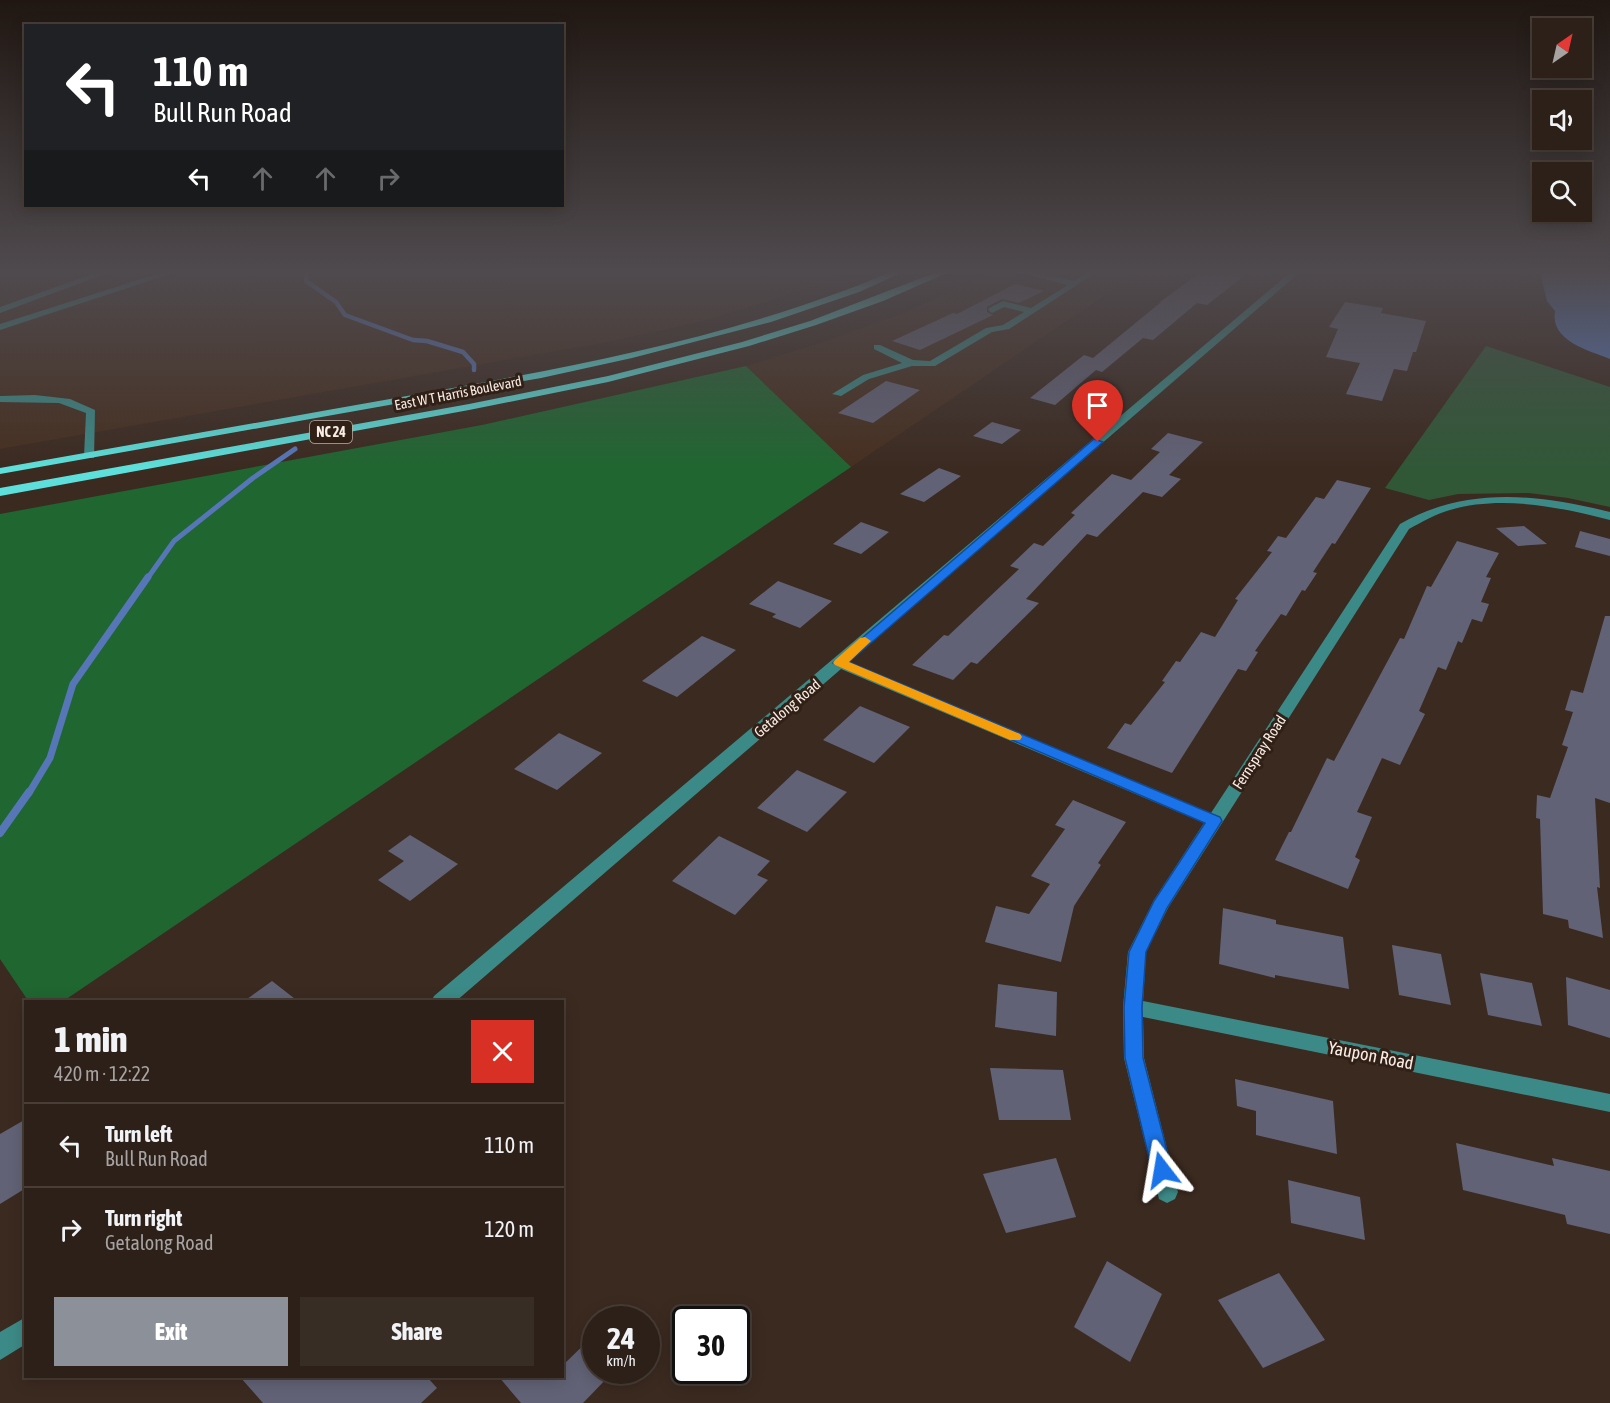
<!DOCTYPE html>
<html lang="en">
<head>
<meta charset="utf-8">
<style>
  body { margin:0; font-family:"Asap Condensed",sans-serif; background:#382d25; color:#f1f3f6; height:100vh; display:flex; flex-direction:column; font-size:22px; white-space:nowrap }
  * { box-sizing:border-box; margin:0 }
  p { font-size:20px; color:#a6a3a2 }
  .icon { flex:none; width:33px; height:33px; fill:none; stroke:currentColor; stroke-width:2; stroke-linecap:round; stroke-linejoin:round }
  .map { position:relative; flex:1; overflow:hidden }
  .details { position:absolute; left:24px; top:1000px; width:540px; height:378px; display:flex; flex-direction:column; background:#2c2018; border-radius:0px; box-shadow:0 3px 15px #0003,0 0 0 2px #483e37 }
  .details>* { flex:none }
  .top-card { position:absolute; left:24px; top:24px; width:540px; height:183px; border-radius:0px; box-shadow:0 3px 15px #0003,0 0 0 2px #483e37; background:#202124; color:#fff; overflow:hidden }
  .needle { width:39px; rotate:34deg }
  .fabs { position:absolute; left:1532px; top:18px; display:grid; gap:12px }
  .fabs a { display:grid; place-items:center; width:60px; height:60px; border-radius:0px; background:#2c2018; box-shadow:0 3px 15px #0003,0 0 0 2px #483e37; font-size:30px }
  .speed { position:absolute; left:582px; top:1306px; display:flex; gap:12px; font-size:30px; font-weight:700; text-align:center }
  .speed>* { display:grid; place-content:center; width:78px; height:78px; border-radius:50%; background:#2c2018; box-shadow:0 3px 15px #0003,0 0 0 2px #483e37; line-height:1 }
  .speed small { font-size:15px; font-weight:400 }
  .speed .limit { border:3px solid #111; border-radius:9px; background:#fff; color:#111 }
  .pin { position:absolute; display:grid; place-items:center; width:51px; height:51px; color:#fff; margin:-62px -26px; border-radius:50% 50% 50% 0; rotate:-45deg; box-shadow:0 0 6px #0007 }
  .pin .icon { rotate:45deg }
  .me { position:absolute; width:66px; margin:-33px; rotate:346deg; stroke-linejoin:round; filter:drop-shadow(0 0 4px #0008) }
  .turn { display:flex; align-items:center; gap:21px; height:126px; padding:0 30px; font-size:27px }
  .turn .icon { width:78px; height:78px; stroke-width:2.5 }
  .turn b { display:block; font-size:42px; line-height:51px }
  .lanes { display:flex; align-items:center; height:57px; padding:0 30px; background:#0003; justify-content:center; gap:30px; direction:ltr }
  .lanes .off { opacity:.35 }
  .round { display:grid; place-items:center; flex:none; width:63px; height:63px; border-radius:0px; background:#382d25 }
  .headline { display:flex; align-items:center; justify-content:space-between; height:102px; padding:0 30px }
  h1 { font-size:36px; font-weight:800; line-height:45px }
  .button { display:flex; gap:12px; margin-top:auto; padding:12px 30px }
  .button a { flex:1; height:69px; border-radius:0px; background:#8c9099; color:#fff; font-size:24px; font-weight:800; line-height:69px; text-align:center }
  .button a+a { background:#382d25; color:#f1f3f6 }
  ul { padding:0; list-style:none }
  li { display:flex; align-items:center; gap:18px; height:84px; padding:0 30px; border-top:2px solid #483e37 }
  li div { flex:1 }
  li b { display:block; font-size:22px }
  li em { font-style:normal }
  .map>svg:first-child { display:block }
  .built { fill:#462f20 }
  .green { fill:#305837 }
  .forest { fill:#206631 }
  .water { fill:#5776b8 }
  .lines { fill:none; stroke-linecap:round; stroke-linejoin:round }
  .stream-far3 { stroke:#5776b8; stroke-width:4.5 }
  .stream-far2 { stroke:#5776b8; stroke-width:5 }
  .stream-far1 { stroke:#5776b8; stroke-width:7 }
  .stream { stroke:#5776b8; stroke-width:8 }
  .building { fill:#626276 }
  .minor { fill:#3c8a87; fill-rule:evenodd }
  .major { fill:#5de0db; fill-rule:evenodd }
  .route { fill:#1a73e8; stroke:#114b97; stroke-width:1.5 }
  .slow { fill:#f59e0b }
  .labels { text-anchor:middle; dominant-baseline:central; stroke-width:6; stroke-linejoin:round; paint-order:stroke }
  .far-street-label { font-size:14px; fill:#f8ece5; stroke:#312016 }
  .shield { fill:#312016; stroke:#bcafa7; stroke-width:1.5 }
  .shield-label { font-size:14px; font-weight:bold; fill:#f8ece5 }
  .street-label { font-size:15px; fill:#f8ece5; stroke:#312016 }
  .near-street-label { font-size:18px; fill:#f8ece5; stroke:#312016 }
</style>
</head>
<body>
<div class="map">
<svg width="1610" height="1403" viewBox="0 0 1610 1403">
  <rect width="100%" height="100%" fill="#3b2a20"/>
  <!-- built -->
  <path class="built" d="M0,272h851l-85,30 -64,19 -89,20 -613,108z
    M991,272h148l-288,195 -105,-101 72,-22 83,-30z"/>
  <!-- green -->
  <path class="green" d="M1486,346l124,41v120l-42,-9 -39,-5 -71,1 -29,6 -44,-12z"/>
  <!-- forest -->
  <path class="forest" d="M746,366l105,101 -789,535h-33l-29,-43v-445l482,-89z"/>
  <!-- water -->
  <path class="water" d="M1540,272h70v87c-22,-9 -60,-18 -55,-48l-8,-10z"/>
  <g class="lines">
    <!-- stream-far3 -->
    <path class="stream-far3" d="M307,272l-1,9 30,21 9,13 68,25 14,1 36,11 11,12v6"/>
    <!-- stream-far2 -->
    <path class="stream-far2" d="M147,579l27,-38 79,-63 42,-29"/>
    <!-- stream-far1 -->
    <path class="stream-far1" d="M29,793l21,-35 23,-74 75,-107"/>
    <!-- stream -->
    <path class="stream" d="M0,833l29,-41"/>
  </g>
  <!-- building -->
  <path class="building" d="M1201,272h48l-42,33 -10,-2 -44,37 -10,-2 -41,34 -6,-2 -41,35 -25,-7 54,-43 9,3 68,-56h-1z
    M1015,284l29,7 -25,12 -17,-4 -15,8v5l6,3 -73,35 -28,-9 61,-28 4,1z
    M1345,302l38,6 -2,5 45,8 -10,31h-3l-6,19 -13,-2 -12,32 -36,-7 14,-31 -34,-6 12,-28 -9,-2z
    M886,381l34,9 -47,33 -35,-10z
    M992,422l29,8 -19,14 -29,-8z
    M1168,433l35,9 -34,33 12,4 -19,18 -19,-5 -46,45 -10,-3 -61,65 13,4 -62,61 -6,-2 -18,18 -41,-15 32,-30 4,1 71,-67 -9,-3 24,-23 9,3 32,-31 -4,-2 41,-39 19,6 29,-28 -9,-3z
    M939,468l22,8 -37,26 -24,-8z
    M1337,480l34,8 -36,56 -3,-1 -19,29 4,1 -12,18 -3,-1 -16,26 -5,-2 -26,37 3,1 -12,19 -8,-2 -66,104 -65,-25 18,-25 6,2 34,-43 -3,-1 14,-20 4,1 21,-30 14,5 23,-37 -3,-1 37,-47 -5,-1 11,-15 8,2 30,-41 8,2z
    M861,522l28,10 -28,22 -28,-10z
    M1524,526l23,18 -29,2 -22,-18z
    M1580,531l30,8v17l-35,-9z
    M1457,541l42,12 -13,24 5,1 -10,24 8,2 -7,18 -10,-3 -10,24 -4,-2 -12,29 -8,-3 -19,44 6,3 -25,51 -18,-7 -25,54 15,5 -17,40 5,3 -12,29 -73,-29 14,-28h2l36,-74 7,3 66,-123 4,1 23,-53 4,1z
    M778,581l54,20 -32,27 -28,-11 4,-3 -27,-10z
    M1605,616h5v187l-15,-5 5,90 -3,-1 6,51 -34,-10 -1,-8 -25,-6 -3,-95 -4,-1 1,-23 13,3 18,-51 -6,-2 11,-33 -8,-2 6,-20 12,3z
    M702,636l34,14 -59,47 -35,-16z
    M860,706l50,21 -36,36 -51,-23z
    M559,733l43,20 -45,37 -43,-21z
    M797,770l50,22 -40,40 -50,-24z
    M1073,800l53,22 -28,41 3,2 -27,41 -13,56 -76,-20 11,-36 33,8 21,-30 -19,-8 34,-47 -10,-4z
    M410,835l48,29 -48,37 -32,-21 26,-19 -16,-10z
    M719,836l51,25 -13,14 11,5 -33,35 -63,-34z
    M1223,908l53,12v4l67,13 6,52 -74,-14v3l-56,-14z
    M1392,945l49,9 10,51 -52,-10z
    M1480,973l52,10 10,43 -54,-11z
    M1566,977l44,13v48l-42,-13z
    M272,981l27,21h-56z
    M998,984l59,8 -1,44 -61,-9z
    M990,1068l73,2 8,50h-72z
    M1235,1079l98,22 4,53 -81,-19v-24l-19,-5z
    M26,1119v69l-26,16v-70z
    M1456,1143l98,23 -2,-8 58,13v63l-43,-10 -2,-9 -102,-25z
    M1056,1158l20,59 -70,16 -23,-59z
    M1288,1180l72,17 5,43 -74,-17z
    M1107,1261l55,33 -32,68 -56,-35z
    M1279,1273l46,67 -62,28 -45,-68z
    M596,1333v38h18l-31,32h-62l-22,-26h63v-11z
    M240,1377h187l10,11 -16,15h-158z"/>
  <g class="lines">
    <!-- minor -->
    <path class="minor" d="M98,272h12l-110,41v-6z
      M163,272h13l-176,58v-6z
      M1018,272h16l40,9 13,-9h10l-88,57 -17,3 -57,34h-23l-43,13 -28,17 -9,-2 31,-19 39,-12 -28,-14v-4h6l33,15 17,1 56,-33 17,-3 21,-13 -20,-5 -12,6 -4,-3 1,-2 14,-7 28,7 37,-23z
      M1291,272h9l-451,390 362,151 189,-289c66,-38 138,-30 210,-12v8c-50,-13 -109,-25 -160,-10 -15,4 -28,12 -41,19l-241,379 -22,44 -3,49 467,93v18l-467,-95 1,41 34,134 -3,7 -8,4 -8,-4 -35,-141 -1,-51 5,-55 26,-52 50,-77 -363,-154 -386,333h-24l3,-6z
      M35,395l35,4 25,11 -1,48h-8l-2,-2 2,-43 -27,-10 -59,-1v-6z
      M26,1317v27l-26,16v-28z"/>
    <!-- major -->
    <path class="major" d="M891,272h12l-44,20 -88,30 -139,36 -91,20 -541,96v-6c136,-24 272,-48 407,-72 165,-29 330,-59 484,-124z
      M937,272h12l-66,29 -67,24 -67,21 -141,36 -139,28 -469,86v-8l469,-84 139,-28 134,-34 68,-21z"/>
  </g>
  <!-- sky -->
  <linearGradient id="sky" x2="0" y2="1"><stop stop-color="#201712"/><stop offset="0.58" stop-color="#4f4a4e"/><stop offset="1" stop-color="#4f4a4e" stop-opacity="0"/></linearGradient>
  <rect width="1610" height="469" fill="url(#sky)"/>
  <!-- route -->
  <path class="route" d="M1094,439l9,3 -254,220 371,155 2,4 -55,87 -21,44 -4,55 1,51 29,112 -3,6 -7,3 -7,-3 -3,-6 -27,-112 -1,-51 5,-55 25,-51 51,-78 -372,-160z"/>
  <!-- slow -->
  <path class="slow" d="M865,637l6,4 -22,21 171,72 2,3 -2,3h-10l-175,-75 -2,-2 2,-3 25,-22z"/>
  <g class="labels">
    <!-- far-street labels -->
    <g class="far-street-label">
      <text transform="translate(458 393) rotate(-11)">East W T Harris Boulevard</text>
    </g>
    <!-- shield labels -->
    <rect class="shield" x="310" y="421" width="42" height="22" rx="4.5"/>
    <g class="shield-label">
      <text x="331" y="432">NC 24</text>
    </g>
    <!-- street labels -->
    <g class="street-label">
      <text transform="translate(787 708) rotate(-40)">Getalong Road</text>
      <text transform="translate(1259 752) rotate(-57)">Fernspray Road</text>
    </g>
    <!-- near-street labels -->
    <g class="near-street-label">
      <text transform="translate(1371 1055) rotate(11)">Yaupon Road</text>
    </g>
  </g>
</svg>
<div class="fabs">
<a><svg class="needle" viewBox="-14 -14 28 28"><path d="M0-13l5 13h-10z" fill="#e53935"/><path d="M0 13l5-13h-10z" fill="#a6a3a2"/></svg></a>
<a><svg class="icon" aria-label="sound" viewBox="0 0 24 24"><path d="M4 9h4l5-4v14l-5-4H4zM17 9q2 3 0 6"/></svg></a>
<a><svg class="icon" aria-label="search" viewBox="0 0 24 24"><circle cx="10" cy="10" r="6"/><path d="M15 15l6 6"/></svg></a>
</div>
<div class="speed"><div>24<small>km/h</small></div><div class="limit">30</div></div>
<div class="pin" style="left:1098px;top:442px;background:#d93025"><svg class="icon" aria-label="arrive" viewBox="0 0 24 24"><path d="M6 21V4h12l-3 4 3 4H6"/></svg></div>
<svg class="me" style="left:1162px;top:1170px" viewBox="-20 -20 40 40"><path d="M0-17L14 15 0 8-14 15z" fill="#1a73e8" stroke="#fff" stroke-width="4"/></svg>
<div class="top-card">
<div class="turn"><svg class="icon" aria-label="left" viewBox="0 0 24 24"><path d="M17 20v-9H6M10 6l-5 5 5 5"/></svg><div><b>110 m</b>Bull Run Road</div></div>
<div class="lanes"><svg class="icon" aria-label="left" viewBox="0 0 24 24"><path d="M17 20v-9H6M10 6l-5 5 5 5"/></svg><svg class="icon off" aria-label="ahead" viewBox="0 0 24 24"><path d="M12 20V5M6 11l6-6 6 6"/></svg><svg class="icon off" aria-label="ahead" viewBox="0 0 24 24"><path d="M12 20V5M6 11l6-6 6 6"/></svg><svg class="icon off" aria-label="right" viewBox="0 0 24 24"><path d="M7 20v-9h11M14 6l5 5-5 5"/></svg></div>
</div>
<section class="details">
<div class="headline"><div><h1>1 min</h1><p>420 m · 12:22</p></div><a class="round" style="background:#d93025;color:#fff"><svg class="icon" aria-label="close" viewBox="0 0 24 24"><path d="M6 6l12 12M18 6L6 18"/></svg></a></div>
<ul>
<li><svg class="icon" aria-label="left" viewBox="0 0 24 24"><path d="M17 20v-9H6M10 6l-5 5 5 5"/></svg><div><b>Turn left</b><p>Bull Run Road</p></div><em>110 m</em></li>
<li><svg class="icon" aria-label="right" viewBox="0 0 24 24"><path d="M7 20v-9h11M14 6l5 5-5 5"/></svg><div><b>Turn right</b><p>Getalong Road</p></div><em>120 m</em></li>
</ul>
<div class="button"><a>Exit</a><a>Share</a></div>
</section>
</div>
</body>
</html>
